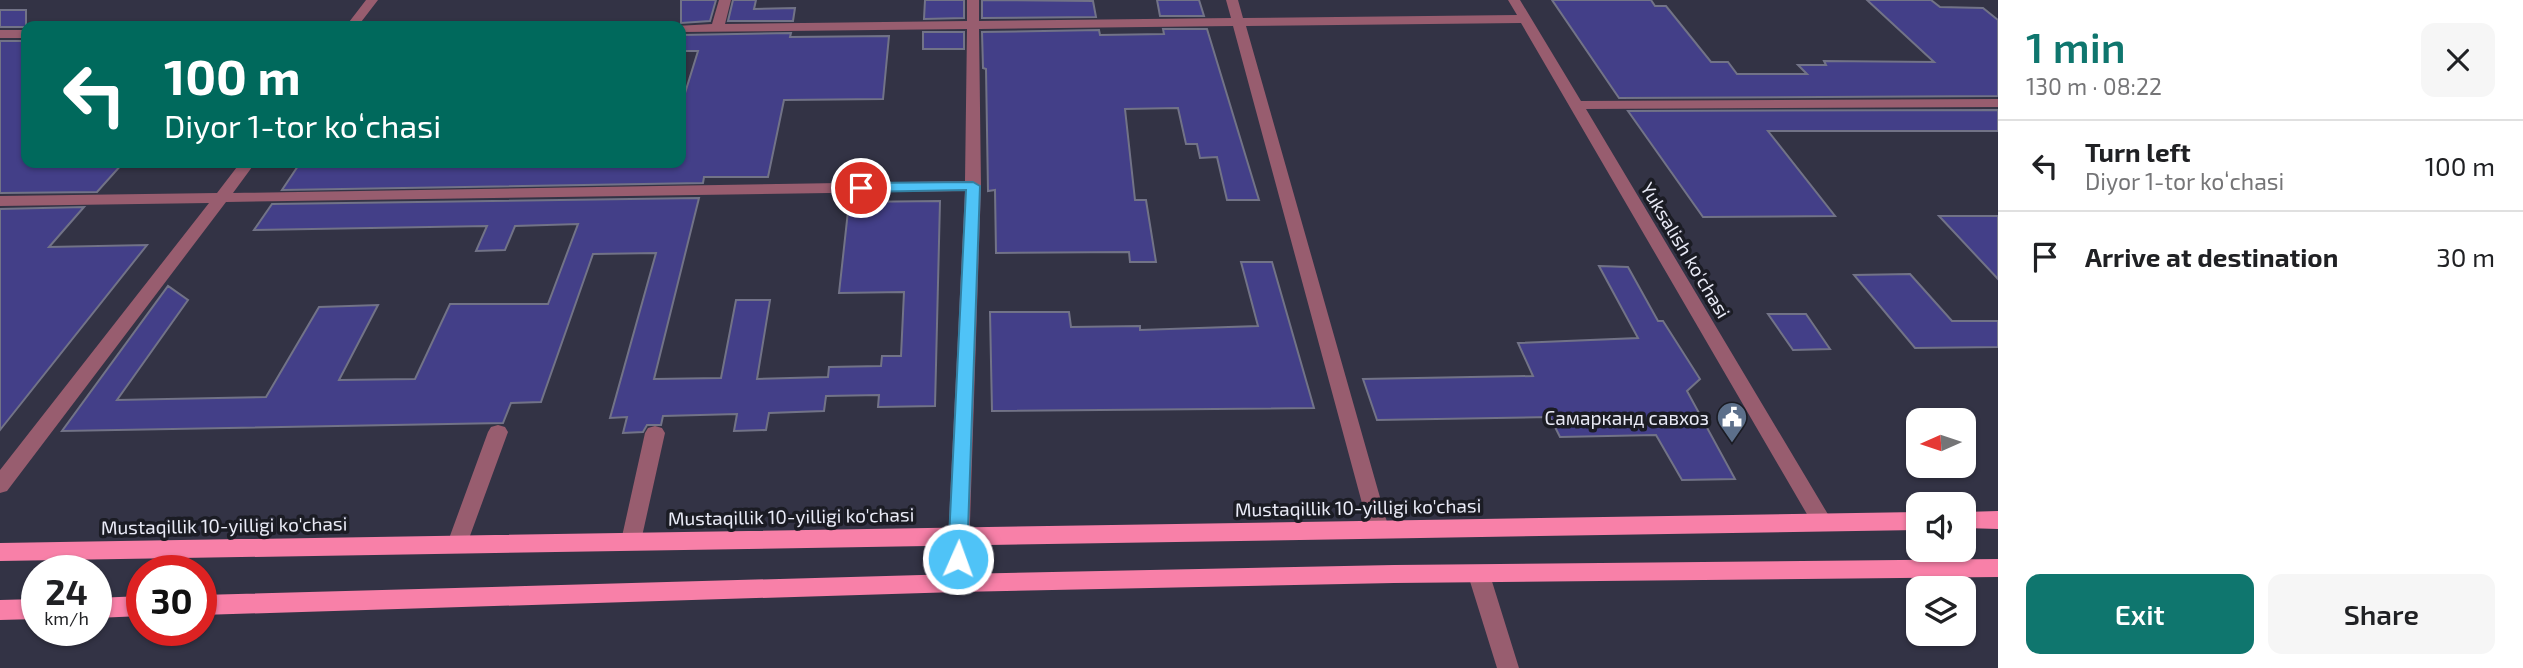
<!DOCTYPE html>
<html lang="en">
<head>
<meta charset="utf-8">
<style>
  body { margin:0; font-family:"Exo 2",sans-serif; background:#f6f6f6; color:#202124; height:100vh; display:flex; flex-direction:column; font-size:26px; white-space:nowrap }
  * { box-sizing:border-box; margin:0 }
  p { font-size:23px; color:#757577 }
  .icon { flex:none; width:38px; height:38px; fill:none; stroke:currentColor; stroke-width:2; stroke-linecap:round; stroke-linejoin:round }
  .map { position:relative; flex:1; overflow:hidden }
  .sheet { display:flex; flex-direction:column; background:#fff; width:525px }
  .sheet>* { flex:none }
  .guide { position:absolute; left:21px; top:21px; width:665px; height:147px; border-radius:14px; box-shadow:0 2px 5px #0004; background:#00695c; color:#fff; overflow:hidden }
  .needle { width:46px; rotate:267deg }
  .controls { position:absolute; left:1906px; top:408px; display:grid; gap:14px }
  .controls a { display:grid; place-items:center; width:70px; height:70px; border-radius:14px; background:#fff; box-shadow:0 2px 5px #0004; font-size:35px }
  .speed { position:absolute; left:21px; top:555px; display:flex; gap:14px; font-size:35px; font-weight:700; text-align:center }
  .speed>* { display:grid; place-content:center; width:91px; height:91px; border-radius:50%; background:#fff; box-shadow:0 2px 5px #0004; line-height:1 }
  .speed small { font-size:18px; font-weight:400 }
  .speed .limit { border:10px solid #d22; background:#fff; color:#111 }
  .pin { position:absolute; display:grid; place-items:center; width:60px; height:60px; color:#fff; margin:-30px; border:4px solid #fff; border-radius:50%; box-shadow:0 2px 7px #0007 }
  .me { position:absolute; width:77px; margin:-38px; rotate:2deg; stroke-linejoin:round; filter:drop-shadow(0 0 5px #0008) }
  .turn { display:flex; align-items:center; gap:24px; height:147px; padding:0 28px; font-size:32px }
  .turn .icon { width:91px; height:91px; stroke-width:2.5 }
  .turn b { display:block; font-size:49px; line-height:60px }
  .round { display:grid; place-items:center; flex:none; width:74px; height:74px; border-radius:14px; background:#f6f6f6 }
  .summary { display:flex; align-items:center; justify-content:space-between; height:119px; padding:0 28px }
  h1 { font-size:42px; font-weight:600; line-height:52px; color:#0f766e }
  .action { display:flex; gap:14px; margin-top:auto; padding:14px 28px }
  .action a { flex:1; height:80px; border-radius:14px; background:#0f766e; color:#fff; font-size:28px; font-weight:600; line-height:80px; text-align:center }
  .action a+a { background:#f6f6f6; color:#202124 }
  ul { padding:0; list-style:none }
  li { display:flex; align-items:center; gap:21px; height:91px; padding:0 28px; border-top:2px solid #e0e0e0 }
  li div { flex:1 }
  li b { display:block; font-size:26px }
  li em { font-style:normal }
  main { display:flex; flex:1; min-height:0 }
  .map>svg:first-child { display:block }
  .building { fill:#433f88; stroke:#727387; stroke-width:2 }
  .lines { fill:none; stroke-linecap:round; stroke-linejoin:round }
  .minor { fill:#985d6f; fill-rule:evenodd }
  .major { fill:#f880a8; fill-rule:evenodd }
  .route { fill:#4fc3f7; stroke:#337fa1; stroke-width:2 }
  .labels { text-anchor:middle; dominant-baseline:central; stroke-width:7; stroke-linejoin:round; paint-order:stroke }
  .street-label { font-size:19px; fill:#e9eaf6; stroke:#1b1c24 }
  .poi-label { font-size:19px; fill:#e9eaf6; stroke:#1b1c24; text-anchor:end }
</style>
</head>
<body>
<main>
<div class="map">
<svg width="1998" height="668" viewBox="0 0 1998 668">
  <rect width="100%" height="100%" fill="#333345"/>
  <!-- building -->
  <path class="building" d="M681,0h35l-6,21 -29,2z
    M733,0h23l-2,9 41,-1 -2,13h-65z
    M925,0h39v18l-40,1z
    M982,0l111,1 3,16 -114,1z
    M1157,0h42l5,16h-44z
    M1552,0h99l4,6h11l45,56h17l9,12h70l-9,-9h28l-2,-4 110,1 -67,-62h64l9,7 43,1 15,12v76l-379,2z
    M0,10h26v17h-26z
    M1163,29h44l52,171h-32l-10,-43 -17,1 -3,-14h-11l-8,-36 -53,1 10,91h11l10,62h-26l-1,-10 -133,1 -1,-63 -7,1 -2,-122 -3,-1 -1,-36 117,-2 1,5 64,-1z
    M923,32h41v17h-41z
    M791,33l-1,4 99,-1 -6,63 -99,1 -16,77h-64l-1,6 -421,7 18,-27h381v-57l17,-55h-17v-16z
    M0,41h26v122h97l-26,29 -97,1z
    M1998,110v21h-230l67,85 -132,1 -75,-106z
    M699,198l-45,181 67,-1 15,-78h34l-13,79 71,-2 1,-10 52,-1 1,-10h19l3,-64 -65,1 10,-91 91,-1 -5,205 -57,1 1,-12 -53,1 -2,15 -55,2 -3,17 -32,1 3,-17 -74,2 -2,9h-14l-4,7 -20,1 4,-16 -17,1 46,-165 -63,1 -52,148 -30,1 -8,20 -441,8 106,-145 20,14 -71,100 149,-3 53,-90 59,-2 -39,75 76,-1 35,-75h98l30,-80 -63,2 -10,24 -29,1 11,-25 -233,4 18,-26z
    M84,207l-35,40 98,-2 -147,185v-221z
    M1939,216h59v63z
    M1241,262h31l42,146 -322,3 -2,-99h79l2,15 69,-1v4l118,-4z
    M1599,266l29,1 30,54h5l37,58 -13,12 48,88 -53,1 -26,-45 -96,2 -10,-20 -173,3 -14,-41 170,-3 -15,-33 120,-5z
    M1910,274l42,47h46v26l-83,1 -61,-73z
    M1768,314h38l24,35 -37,1z"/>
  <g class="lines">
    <!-- minor -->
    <path class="minor" d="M366,0h12l-20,26h-12z
      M719,0h12l-6,24 242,-3v-21h12v21l252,-3 -5,-18h12l5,18 274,-3 -9,-15h12l61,101 417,-2v8l-412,2 243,407 3,6 -3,6 -7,3 -7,-3 -294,-505 -275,3 143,503 -3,6 -7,3 -7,-3 -3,-6 -136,-503 -254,3 2,157 -13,397 -3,7 -8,2 -8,-2 -3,-7 19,-392 -739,11 -219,289 -7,2v-23l209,-267 -209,3v-10l217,-3 23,-30h15l-22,30 732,-12 2,-152 -286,3v-6h-5l36,-2z
      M0,30h26v8h-26z
      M498,425l7,2 3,5 -41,112 -3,6 -7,3 -7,-3 -3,-6 41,-112 3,-5z
      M655,426l7,2 3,5 -24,108 -3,6 -7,3 -7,-3 -3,-6 24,-108 3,-5z
      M1479,566l8,2 3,7 29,93h-22l-29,-93 3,-7z"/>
    <!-- major -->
    <path class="major" d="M1998,511v18l-34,-1v-16z
      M1918,512v18l-1918,31v-18z
      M1998,559v18l-604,6 -437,9 -756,23v-20l756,-21 437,-9z
      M142,596v20l-46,2v-20z
      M37,599v20l-37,1v-20z"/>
  </g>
  <!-- route -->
  <path class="route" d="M973,182l7,4 -13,373 -2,6h-14l-3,-6 18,-369 -105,2 -7,-4 7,-5z"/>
  <!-- icons -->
  <defs>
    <g id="civic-pin" transform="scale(1.575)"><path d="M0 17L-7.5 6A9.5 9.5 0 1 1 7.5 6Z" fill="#5c6f8a" stroke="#1b1c24"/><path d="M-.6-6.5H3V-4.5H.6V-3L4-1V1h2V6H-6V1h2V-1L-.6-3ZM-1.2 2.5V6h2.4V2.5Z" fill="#fff"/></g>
  </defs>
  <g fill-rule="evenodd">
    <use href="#civic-pin" x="1732" y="417"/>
  </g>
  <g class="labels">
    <!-- street labels -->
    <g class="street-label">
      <text transform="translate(1686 250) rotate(59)">Yuksalish ko'chasi</text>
      <text transform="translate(1358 507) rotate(-1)">Mustaqillik 10-yilligi ko'chasi</text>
      <text transform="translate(791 516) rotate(-1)">Mustaqillik 10-yilligi ko'chasi</text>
      <text transform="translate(224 525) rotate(-1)">Mustaqillik 10-yilligi ko'chasi</text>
    </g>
    <!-- poi labels -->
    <g class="poi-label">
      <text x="1709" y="417">Самарканд савхоз</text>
    </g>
  </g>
</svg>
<div class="controls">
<a><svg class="needle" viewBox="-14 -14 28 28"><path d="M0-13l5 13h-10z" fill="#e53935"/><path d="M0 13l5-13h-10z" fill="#757577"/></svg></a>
<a><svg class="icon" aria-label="sound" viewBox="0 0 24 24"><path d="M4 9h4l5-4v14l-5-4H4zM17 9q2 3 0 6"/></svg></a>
<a><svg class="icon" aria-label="layers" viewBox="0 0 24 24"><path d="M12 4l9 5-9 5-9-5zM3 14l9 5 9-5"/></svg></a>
</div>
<div class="speed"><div>24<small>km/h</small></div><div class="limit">30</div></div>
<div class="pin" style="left:861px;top:188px;background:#d93025"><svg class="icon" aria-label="arrive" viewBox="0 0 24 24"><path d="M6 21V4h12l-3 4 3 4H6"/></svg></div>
<svg class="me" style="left:958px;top:559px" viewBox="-20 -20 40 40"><circle r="17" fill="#4fc3f7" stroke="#fff" stroke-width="3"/><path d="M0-11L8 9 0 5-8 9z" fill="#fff"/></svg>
<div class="guide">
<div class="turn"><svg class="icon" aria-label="left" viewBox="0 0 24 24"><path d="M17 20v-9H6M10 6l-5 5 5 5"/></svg><div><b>100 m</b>Diyor 1-tor koʻchasi</div></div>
</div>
</div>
<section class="sheet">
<div class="summary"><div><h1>1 min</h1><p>130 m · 08:22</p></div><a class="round"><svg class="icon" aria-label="close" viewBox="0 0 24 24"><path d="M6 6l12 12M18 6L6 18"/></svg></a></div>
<ul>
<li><svg class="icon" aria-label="left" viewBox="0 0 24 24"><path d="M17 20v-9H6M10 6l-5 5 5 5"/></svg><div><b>Turn left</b><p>Diyor 1-tor koʻchasi</p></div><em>100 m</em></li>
<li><svg class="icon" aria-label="arrive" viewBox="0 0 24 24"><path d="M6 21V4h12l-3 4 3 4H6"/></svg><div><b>Arrive at destination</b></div><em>30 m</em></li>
</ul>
<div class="action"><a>Exit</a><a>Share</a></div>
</section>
</main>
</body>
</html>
